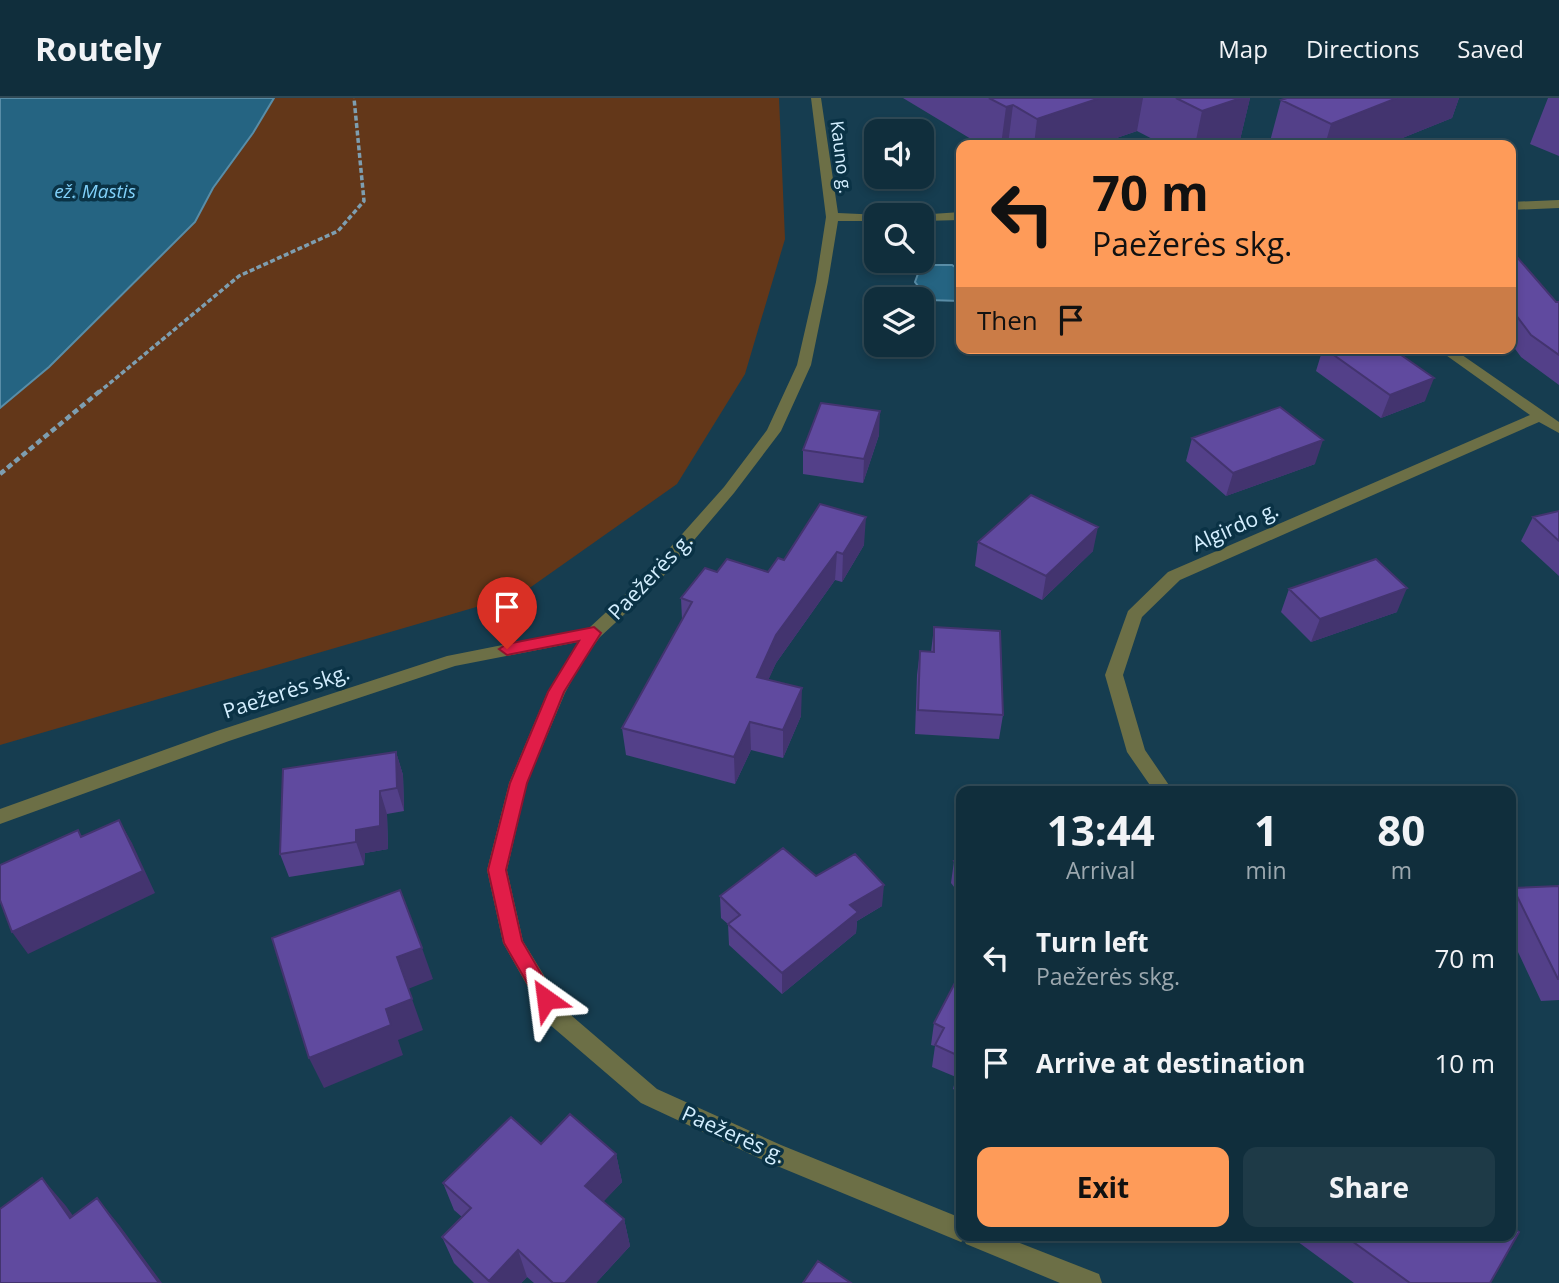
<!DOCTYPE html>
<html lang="en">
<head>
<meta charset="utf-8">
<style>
  body { margin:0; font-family:"Open Sans",sans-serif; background:#1e3a47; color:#f1f3f6; height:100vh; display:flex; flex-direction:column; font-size:26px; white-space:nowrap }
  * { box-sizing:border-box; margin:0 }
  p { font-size:23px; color:#9ca8af }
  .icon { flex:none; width:38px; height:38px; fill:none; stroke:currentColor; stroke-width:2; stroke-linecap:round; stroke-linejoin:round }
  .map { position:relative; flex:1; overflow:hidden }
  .panel { position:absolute; left:956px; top:688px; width:560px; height:455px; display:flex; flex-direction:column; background:#102e3c; border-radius:14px; box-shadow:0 4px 10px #0003,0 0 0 2px #304a56 }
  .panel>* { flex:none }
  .guide { position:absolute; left:956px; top:42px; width:560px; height:214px; border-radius:14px; box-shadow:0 4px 10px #0003,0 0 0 2px #304a56; background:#fe9b59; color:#111; overflow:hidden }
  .controls { position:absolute; left:864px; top:21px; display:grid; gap:14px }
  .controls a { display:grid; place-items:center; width:70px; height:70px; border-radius:14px; background:#102e3c; box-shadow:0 4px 10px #0003,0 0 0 2px #304a56; font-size:35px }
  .pin { position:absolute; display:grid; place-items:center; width:60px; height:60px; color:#fff; margin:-72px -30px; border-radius:50% 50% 50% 0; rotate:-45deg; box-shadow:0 0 7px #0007 }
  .pin .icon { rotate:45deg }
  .me { position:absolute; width:77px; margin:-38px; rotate:329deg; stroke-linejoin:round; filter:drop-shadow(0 0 5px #0008) }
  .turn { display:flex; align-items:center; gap:24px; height:147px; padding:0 21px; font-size:32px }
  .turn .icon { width:91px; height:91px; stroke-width:2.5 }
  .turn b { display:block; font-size:49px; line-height:60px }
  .then { display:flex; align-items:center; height:66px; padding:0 21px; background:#0003; gap:14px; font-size:26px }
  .eta { display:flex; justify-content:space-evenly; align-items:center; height:119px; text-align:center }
  .eta b { font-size:42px; font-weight:700; line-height:49px }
  .primary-button { display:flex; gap:14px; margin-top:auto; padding:14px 21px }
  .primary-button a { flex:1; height:80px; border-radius:14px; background:#fe9b59; color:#111; font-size:28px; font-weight:700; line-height:80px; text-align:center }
  .primary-button a+a { background:#1e3a47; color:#f1f3f6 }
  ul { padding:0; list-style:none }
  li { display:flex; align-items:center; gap:21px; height:105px; padding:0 21px }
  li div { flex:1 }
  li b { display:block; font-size:26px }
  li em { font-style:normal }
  header { display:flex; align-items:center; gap:42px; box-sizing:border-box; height:98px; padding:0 35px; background:#102e3c; border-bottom:2px solid #304a56 }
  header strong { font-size:33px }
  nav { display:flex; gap:38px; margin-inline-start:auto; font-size:24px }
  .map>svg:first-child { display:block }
  .green { fill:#633719 }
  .water { fill:#256482; stroke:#598da7; stroke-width:2 }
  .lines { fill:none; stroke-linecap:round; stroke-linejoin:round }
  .path-far1 { stroke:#7e9eb0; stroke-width:3.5; stroke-dasharray:5 2.5; stroke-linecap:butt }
  .path { stroke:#7e9eb0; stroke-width:4.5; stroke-dasharray:6 3.5; stroke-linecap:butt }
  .street { fill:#6c6f46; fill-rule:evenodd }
  .wall { fill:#534089 }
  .shaded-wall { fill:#43346f }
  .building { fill:#604a9f; stroke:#43346f; stroke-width:2 }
  .route { fill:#e11d48; stroke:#92132f; stroke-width:2 }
  .labels { text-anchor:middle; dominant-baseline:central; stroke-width:7; stroke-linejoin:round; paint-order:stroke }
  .far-street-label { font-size:18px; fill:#d3eefe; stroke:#0a3245 }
  .far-water-label { font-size:19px; font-style:italic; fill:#80d0f9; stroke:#0a3245 }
  .street-label { font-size:21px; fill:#d3eefe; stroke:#0a3245 }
</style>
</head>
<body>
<header>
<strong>Routely</strong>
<nav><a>Map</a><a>Directions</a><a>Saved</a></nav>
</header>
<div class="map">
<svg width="1559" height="1185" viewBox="0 0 1559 1185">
  <rect width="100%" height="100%" fill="#163d50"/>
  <!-- green -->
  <path class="green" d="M274,0h505l6,141 -40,135 -68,110 -156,110 -521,151v-337l49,-41 146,-145 18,-34 40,-55z"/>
  <!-- water -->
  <path class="water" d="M0,0h274l-21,35 -40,55 -18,34 -146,145 -49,41z
    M929,167h23l9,6 -1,30 -31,-1 -14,-18 4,-11z"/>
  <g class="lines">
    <!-- path-far1 -->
    <path class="path-far1" d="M98,295l141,-117 99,-45 26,-30 -10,-103"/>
    <!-- path -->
    <path class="path" d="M0,376l100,-83"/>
    <!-- street -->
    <path class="street" d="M811,0h10l17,115 44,2h-5v6h-39l-10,61 -17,83 -30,66 -47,62 -79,93 -55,51 -19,26 -16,30 -38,90 -20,87 16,71 42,69 92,79 124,56 180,73v18h41l97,38 3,9h-42l-94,-39 -2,-4 -3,2 -196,-81 -124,-58 -92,-79 -46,-81 -16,-73 22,-87 38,-90 31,-51 -123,24 -226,75 -229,83v-15l217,-78 230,-75 142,-28 54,-50 81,-91 43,-57 30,-65 19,-83 10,-65z
      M1559,102v8l-49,2v-8z
      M961,114v8l-39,1v-6h-5z
      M1436,250h16l107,74v11l-20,-11 -359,158 -38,37 -19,58 22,75 28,41h-19l-27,-39 -22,-77 23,-64 40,-39 362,-157z"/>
  </g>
  <!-- wall -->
  <path class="wall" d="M903,0h347l-11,46 -5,1h-70l-27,-14 -41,14h-115z
    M1287,0h172l-7,20 -67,27h-116l12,-45z
    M1548,0h11v58l-29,-12z
    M1510,151l46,53h3v83l-38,-28 -11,-15z
    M1323,250h68l34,53 -44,17 -65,-47z
    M879,337l-16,48 -60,-9v-24z
    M1192,340l123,26 -89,32 -40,-35z
    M1559,413v65l-38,-35 12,-24z
    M978,444l115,9 -51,49 -67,-34z
    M864,447l-22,37 -7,-2 -59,83 -8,17 33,36 -18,42 -32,-8 -16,34 -109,-29 -4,-27 60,-108 -1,-22 36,-26h51l16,-12z
    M1289,491l108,23 -86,30 -30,-30z
    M934,529l69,88 -4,24 -84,-5 2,-59 3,-24 11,1z
    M396,654l7,23 1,36 -17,3 1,35 -23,4 -1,12 -75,12 -9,-23z
    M961,760v38l-10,-13 3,-22z
    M816,778l66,30 -25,15 -1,12 -74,61 -53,-49 -1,-21 -7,-6 -1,-22z
    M1559,788v114l-18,1 -31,-66v-43l3,-4z
    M961,882v113l-8,-4 3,-12 -24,-10 3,-21 -4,-1 3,-22z
    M541,1046l75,10 6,28 -19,19 21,18 6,27 -34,37h-62l-7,-6 -6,6h-47l-20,-20 -12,-26 20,-20 -8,-7 -11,-27z
    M1290,1138h220l-20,47h-136z"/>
  <!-- shaded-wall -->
  <path class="shaded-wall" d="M1100,0h43l-6,33 -41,14h-62l3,-26z
    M1241,0h9l-11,46 -5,1h-39l7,-34z
    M1397,0h62l-7,20 -67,27h-60l6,-21z
    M1013,7l-5,40h-7l5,-38z
    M1434,280l-9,23 -44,17 9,-23z
    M880,313l-1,24 -16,48 1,-24z
    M1323,342l-8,24 -89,32 7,-23z
    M866,419l-2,28 -22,37 1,-28z
    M1098,429l-5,24 -51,49 4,-24z
    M837,454l-2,28 -59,83 -19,42v-28l19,-42z
    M1407,490l-10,24 -86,30 9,-23z
    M802,590l-1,28 -18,42v-28z
    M750,624l1,28 -16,34 -1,-27z
    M396,654l7,23 1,36 -7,-23z
    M380,693l7,23 1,35 -23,4 -1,12 -8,-23v-12z
    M119,722l13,23 23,50 -127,61 -16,-22z
    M884,787l-2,21 -25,15 -1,12 -74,61v-21l68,-68z
    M422,850l11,31 -25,10 -11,-32z
    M412,901l11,31 -25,10 5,15 -79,33 -15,-30 77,-49z
    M616,1056l6,28 -30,32 -7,-28z
    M42,1080l24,28 28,39 -24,-27z
    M97,1100l23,28 42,57h-3z
    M624,1121l6,27 -34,37h-31z
    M518,1152l9,27 -6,6h-31l-1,-2z"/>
  <!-- building -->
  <path class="building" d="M989,0h111l-63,21 -24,-14 -7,2z
    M1176,0h65l-39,13z
    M1287,0h110l-66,26 -50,-24z
    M1510,151l46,53h3v53l-28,-20 -21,-28z
    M1324,250h67l43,30 -44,17z
    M821,305l59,8 -16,48 -61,-9z
    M1280,309l43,33 -90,33 -41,-35z
    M1031,397l67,32 -52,49 -68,-34z
    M820,406l46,13 -23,37 -6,-2 -61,83 -19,42 45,11 -19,42 -33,-8 -16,35 -112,-29 70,-126 -11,-4 24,-30 12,4 10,-13 41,13 10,-14 6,2z
    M1559,413v30l-26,-24z
    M1376,461l31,29 -87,31 -31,-30z
    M934,529l66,4 3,84 -85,-5 2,-59 14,1z
    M396,654l1,36 -17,3v35l-24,4v12l-76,12 3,-85z
    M119,722l24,51 -131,61 -12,-32v-35l78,-35 3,7z
    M783,750l33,28 39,-22 29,31 -34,20 8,7 -76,61 -54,-49 12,-9 -20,-19z
    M961,760v11l-7,-8z
    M1559,788v93h-1l-45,-91z
    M400,792l22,58 -25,9 15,42 -26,10 5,16 -82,33 -37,-120z
    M957,881l4,1v77l-26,-12 9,-17 -10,-5z
    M961,963v9l-4,-1z
    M570,1016l46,40 -31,32 39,33 -59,64h-12l-35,-33 -29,31 -47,-44 29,-29 -28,-25 68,-66 30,27z
    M42,1080l28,40 27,-20 62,85h-159v-74z
    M1510,1128l9,6 -29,51h-80l-65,-47h165z
    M818,1163l33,22h-48z"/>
  <!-- route -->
  <path class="route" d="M594,529l7,6 -37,59 -37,91 -21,87 16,71 34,58 -3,6 -7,2 -6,-2 -36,-62 -16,-73 22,-87 38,-91 31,-51 -72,14 -8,-6 8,-5z"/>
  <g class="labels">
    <!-- far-street labels -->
    <g class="far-street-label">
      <text transform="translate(842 59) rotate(83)">Kauno g.</text>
    </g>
    <!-- far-water labels -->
    <g class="far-water-label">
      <text x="95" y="93">ež. Mastis</text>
    </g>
    <!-- street labels -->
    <g class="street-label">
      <text transform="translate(1235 428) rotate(-24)">Algirdo g.</text>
      <text transform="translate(650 478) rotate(-46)">Paežerės g.</text>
      <text transform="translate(286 593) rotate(-18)">Paežerės skg.</text>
      <text transform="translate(734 1036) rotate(24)">Paežerės g.</text>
    </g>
  </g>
</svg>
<div class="controls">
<a><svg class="icon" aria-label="sound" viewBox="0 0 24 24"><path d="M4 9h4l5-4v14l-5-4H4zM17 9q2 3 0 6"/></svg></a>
<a><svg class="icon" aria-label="search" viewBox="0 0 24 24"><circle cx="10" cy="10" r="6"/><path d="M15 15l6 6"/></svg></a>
<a><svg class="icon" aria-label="layers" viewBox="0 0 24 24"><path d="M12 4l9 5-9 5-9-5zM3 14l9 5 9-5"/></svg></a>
</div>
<div class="pin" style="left:507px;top:551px;background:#d93025"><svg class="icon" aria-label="arrive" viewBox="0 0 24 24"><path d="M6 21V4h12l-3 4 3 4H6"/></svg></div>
<svg class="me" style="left:546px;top:901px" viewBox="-20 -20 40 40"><path d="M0-17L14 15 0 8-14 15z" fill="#e11d48" stroke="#fff" stroke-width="4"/></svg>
<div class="guide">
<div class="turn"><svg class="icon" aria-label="left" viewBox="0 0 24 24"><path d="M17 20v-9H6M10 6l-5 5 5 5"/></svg><div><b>70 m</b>Paežerės skg.</div></div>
<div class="then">Then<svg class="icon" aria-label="arrive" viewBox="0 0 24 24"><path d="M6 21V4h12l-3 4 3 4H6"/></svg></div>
</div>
<section class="panel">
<div class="eta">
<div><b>13:44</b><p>Arrival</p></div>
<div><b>1</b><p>min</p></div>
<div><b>80</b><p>m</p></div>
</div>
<ul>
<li><svg class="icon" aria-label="left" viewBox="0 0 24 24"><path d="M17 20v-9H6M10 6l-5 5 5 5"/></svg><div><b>Turn left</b><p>Paežerės skg.</p></div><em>70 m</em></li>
<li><svg class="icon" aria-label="arrive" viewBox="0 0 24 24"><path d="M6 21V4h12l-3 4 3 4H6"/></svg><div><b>Arrive at destination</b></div><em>10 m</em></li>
</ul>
<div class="primary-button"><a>Exit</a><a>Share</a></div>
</section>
</div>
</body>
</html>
